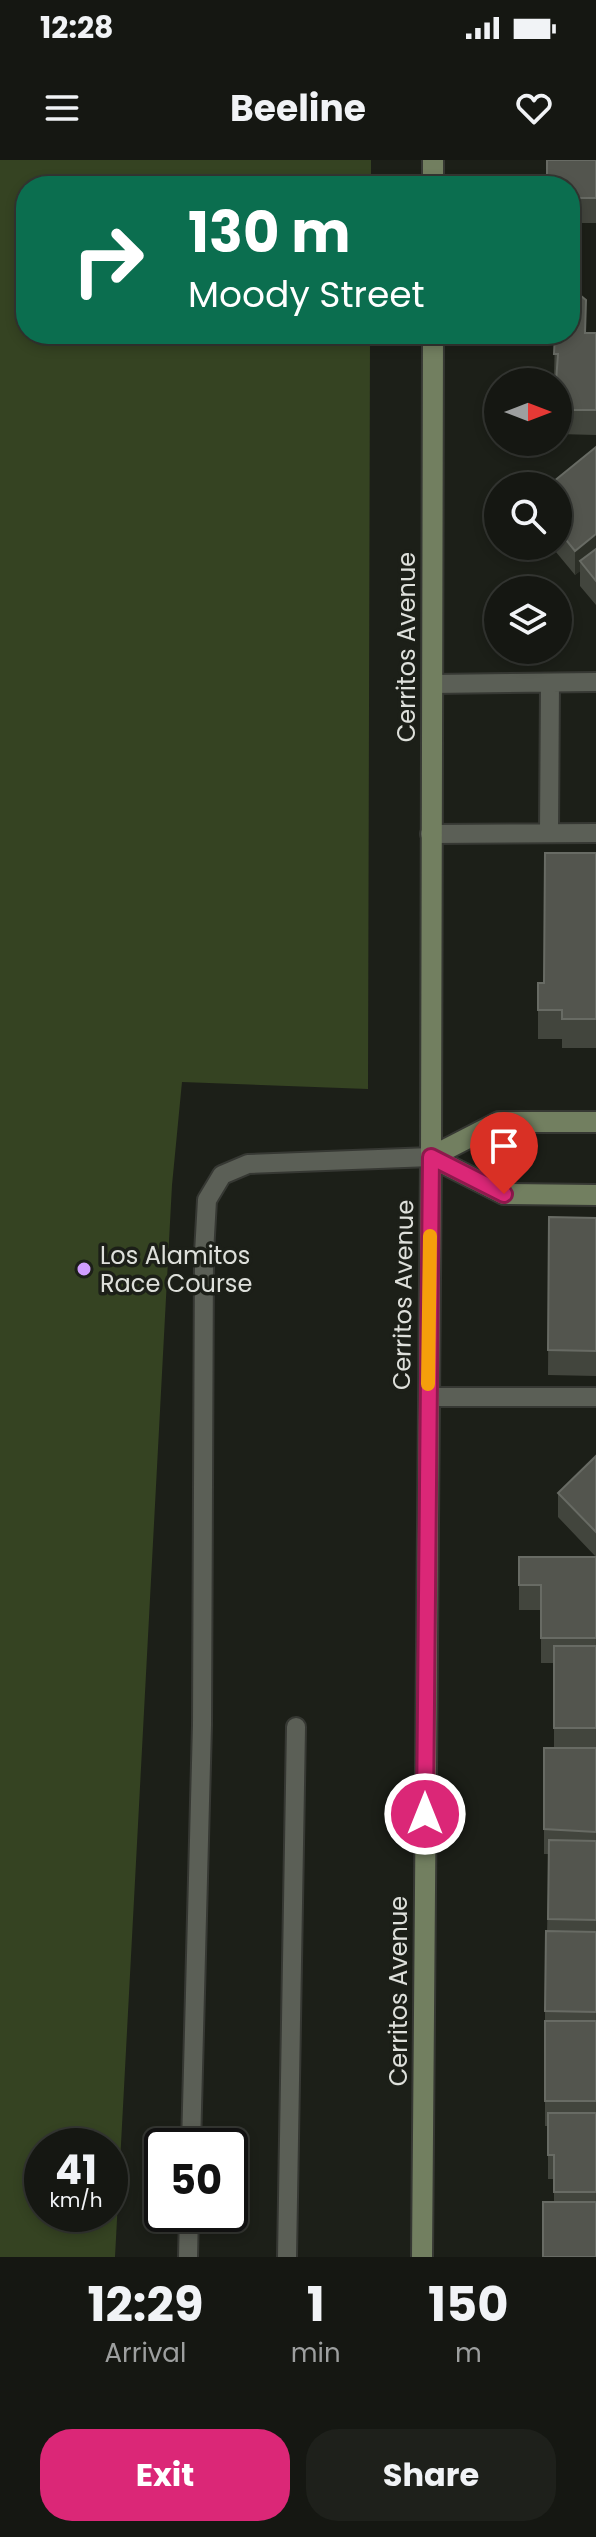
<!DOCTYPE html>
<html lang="en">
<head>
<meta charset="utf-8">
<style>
  body { margin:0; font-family:Poppins,sans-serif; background:#1e201b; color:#f1f3f6; height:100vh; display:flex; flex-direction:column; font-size:30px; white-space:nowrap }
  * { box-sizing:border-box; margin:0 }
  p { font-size:26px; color:#9d9f9f }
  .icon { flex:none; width:44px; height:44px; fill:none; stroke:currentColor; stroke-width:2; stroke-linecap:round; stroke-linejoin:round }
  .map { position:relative; height:2097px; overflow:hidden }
  .panel { display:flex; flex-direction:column; background:#151712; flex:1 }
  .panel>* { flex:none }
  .banner { position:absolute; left:16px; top:16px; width:564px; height:168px; border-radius:32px; box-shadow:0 4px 12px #0003,0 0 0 2px #343632; background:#0b6e4f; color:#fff; overflow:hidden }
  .needle { width:52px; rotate:90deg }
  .tools { position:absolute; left:484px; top:208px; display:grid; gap:16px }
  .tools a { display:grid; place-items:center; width:88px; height:88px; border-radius:50%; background:#151712; box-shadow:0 4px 12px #0003,0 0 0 2px #343632; font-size:40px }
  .speed { position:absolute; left:24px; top:1968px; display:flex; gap:16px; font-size:40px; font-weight:700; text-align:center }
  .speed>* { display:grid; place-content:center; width:104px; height:104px; border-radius:50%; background:#151712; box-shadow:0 4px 12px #0003,0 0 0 2px #343632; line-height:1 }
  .speed small { font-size:20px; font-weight:400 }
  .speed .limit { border:4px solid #111; border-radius:12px; background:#fff; color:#111 }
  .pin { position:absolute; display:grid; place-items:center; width:68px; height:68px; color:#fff; margin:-82px -34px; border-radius:50% 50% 50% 0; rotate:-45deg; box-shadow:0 0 8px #0007 }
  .pin .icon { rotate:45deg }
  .me { position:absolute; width:88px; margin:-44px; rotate:0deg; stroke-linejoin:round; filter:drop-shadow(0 0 6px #0008) }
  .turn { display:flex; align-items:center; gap:28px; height:168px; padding:0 40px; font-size:36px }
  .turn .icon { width:104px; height:104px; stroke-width:2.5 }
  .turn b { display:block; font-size:56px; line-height:68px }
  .eta { display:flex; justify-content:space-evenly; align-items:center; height:136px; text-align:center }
  .eta b { font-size:48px; font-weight:700; line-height:56px }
  .action { display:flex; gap:16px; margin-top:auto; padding:16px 40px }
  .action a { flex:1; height:92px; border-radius:32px; background:#db2777; color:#fff; font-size:32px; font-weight:700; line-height:92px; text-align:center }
  .action a+a { background:#1e201b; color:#f1f3f6 }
  .status { display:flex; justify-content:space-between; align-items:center; height:56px; padding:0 40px; background:#151712; direction:ltr }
  .status svg { height:22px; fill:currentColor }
  header { display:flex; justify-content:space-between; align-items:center; height:104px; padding:0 40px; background:#151712; font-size:36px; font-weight:700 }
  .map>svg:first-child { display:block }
  .green { fill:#354322; fill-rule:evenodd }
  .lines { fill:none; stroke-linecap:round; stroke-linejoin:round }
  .lane-casing { stroke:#363833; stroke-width:22 }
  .secondary-casing { stroke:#363833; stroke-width:24 }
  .lane { stroke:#5b5f56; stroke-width:18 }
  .secondary { stroke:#727f60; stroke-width:20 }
  .wall { fill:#42453d }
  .shaded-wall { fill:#2c2f27 }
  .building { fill:#53554e; stroke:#686b64; stroke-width:2 }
  .route-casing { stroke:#8e194d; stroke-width:20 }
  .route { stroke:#db2777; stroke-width:14 }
  .slow { stroke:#f59e0b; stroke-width:14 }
  .poi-dot { fill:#d09dff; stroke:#1c1f18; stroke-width:3 }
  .labels { text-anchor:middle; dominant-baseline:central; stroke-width:7; stroke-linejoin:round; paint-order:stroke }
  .street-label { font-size:24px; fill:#dee0db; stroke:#1c1f18 }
  .poi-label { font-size:24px; fill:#dee0db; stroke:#1c1f18; text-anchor:start }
</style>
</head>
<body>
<div class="status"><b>12:28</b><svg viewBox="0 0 49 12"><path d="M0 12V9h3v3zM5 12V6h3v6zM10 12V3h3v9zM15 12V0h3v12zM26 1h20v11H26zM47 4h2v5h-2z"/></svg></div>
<header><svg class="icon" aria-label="menu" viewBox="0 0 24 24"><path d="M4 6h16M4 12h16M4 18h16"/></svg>Beeline<svg class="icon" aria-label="heart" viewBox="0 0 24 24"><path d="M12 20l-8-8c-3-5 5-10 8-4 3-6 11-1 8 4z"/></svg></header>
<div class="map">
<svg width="596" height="2097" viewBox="0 0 596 2097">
  <rect width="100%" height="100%" fill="#1c1f18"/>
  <!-- green -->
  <path class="green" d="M0,0h371v26h-345v148h344l-2,755 -186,-7 -10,103 -57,1072h-115zM42,1986h68v68h-68z"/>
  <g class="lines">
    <!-- lane casing -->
    <g class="lane-casing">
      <path id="lane" d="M432,524l164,-2
        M549,673l1,-150
        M430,674l166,-1
        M428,1237h168
        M191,1986l11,-421 2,-472 3,-53 15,-25 26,-11 183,-7
        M188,2097l1,-43
        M287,2097l9,-530"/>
    </g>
    <!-- secondary casing -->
    <g class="secondary-casing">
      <path id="secondary" d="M433,26v-26
        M431,997l73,37 92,1
        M431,997l68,-35h97
        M422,2097l9,-1100 2,-823"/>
    </g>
    <!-- lane -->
    <use href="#lane" class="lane"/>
    <!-- secondary -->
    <use href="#secondary" class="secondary"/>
  </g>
  <!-- wall -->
  <path class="wall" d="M596,0v63h-26v-37z
    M596,173v102l-38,-1v-52l-4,-3 1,-45z
    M596,287v158l-16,-19v-15l-5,4 -24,-29h7v-60z
    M596,693v195h-34v-9h-24v-56h6z
    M549,1057l47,1v158l-48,-1z
    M596,1296v101l-38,-40v-24z
    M519,1397h77v700l-42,-55v-23h-6v-53h-3v-115l4,-157h-5v-25l10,-81v-85h-13v-53h-22z"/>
  <!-- shaded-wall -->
  <path class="shaded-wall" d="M596,374v24l-16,3v10l-5,4v-24z"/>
  <!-- building -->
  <path class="building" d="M547,0h49v38h-26v-12h-23z
    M570,127l16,13 -1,33h11v77h-38v-28h-2l2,-28h-4l1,-20h15z
    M596,287v87l-21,17 -17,-21v-44h-10z
    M596,389v32l-16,-20z
    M545,693h51v166h-34v-9h-24v-27h6z
    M549,1057l47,1v133l-48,-1z
    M596,1296v76l-38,-39z
    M519,1397h77v81h-55v-53h-22z
    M554,1486h42v82h-42z
    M544,1588h52v84l-52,-3z
    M549,1680l47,1v79l-48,-1z
    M546,1771l50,1v80l-51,-1z
    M545,1861h51v80h-51z
    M548,1953h48v79h-42v-37h-6z
    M543,2042h53v55h-53z"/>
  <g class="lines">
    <!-- route casing -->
    <g class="route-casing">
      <path id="route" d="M425,1654l6,-657 73,37"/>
    </g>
    <!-- route -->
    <use href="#route" class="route"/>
    <!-- slow -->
    <path class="slow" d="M428,1224l2,-148"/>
  </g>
  <!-- markers -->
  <circle class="poi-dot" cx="84" cy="1109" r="8"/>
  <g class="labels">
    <!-- street labels -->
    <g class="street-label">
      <text transform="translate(406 487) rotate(-90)">Cerritos Avenue</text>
      <text transform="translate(403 1135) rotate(-89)">Cerritos Avenue</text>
      <text transform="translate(398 1831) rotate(-90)">Cerritos Avenue</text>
    </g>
    <!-- poi labels -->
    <g class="poi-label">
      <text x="100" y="1095">Los Alamitos<tspan x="100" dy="28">Race Course</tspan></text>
    </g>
  </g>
</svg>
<div class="tools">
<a><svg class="needle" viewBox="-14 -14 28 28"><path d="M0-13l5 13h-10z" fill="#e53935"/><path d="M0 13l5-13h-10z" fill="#9d9f9f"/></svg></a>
<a><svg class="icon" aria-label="search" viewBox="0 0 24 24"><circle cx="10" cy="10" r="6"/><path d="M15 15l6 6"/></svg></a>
<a><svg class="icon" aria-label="layers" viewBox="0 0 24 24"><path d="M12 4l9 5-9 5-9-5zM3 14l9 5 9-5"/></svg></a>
</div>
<div class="speed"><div>41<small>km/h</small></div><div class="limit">50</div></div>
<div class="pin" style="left:504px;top:1034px;background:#d93025"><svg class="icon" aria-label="arrive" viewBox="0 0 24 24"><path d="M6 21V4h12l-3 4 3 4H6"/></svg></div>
<svg class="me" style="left:425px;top:1654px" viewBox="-20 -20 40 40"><circle r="17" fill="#db2777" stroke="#fff" stroke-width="3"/><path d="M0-11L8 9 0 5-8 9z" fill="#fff"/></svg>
<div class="banner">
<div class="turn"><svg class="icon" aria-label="right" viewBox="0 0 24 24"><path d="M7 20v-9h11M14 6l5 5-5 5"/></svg><div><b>130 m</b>Moody Street</div></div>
</div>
</div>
<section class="panel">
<div class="eta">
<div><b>12:29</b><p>Arrival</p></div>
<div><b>1</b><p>min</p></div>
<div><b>150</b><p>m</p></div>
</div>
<div class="action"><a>Exit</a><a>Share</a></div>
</section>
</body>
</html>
